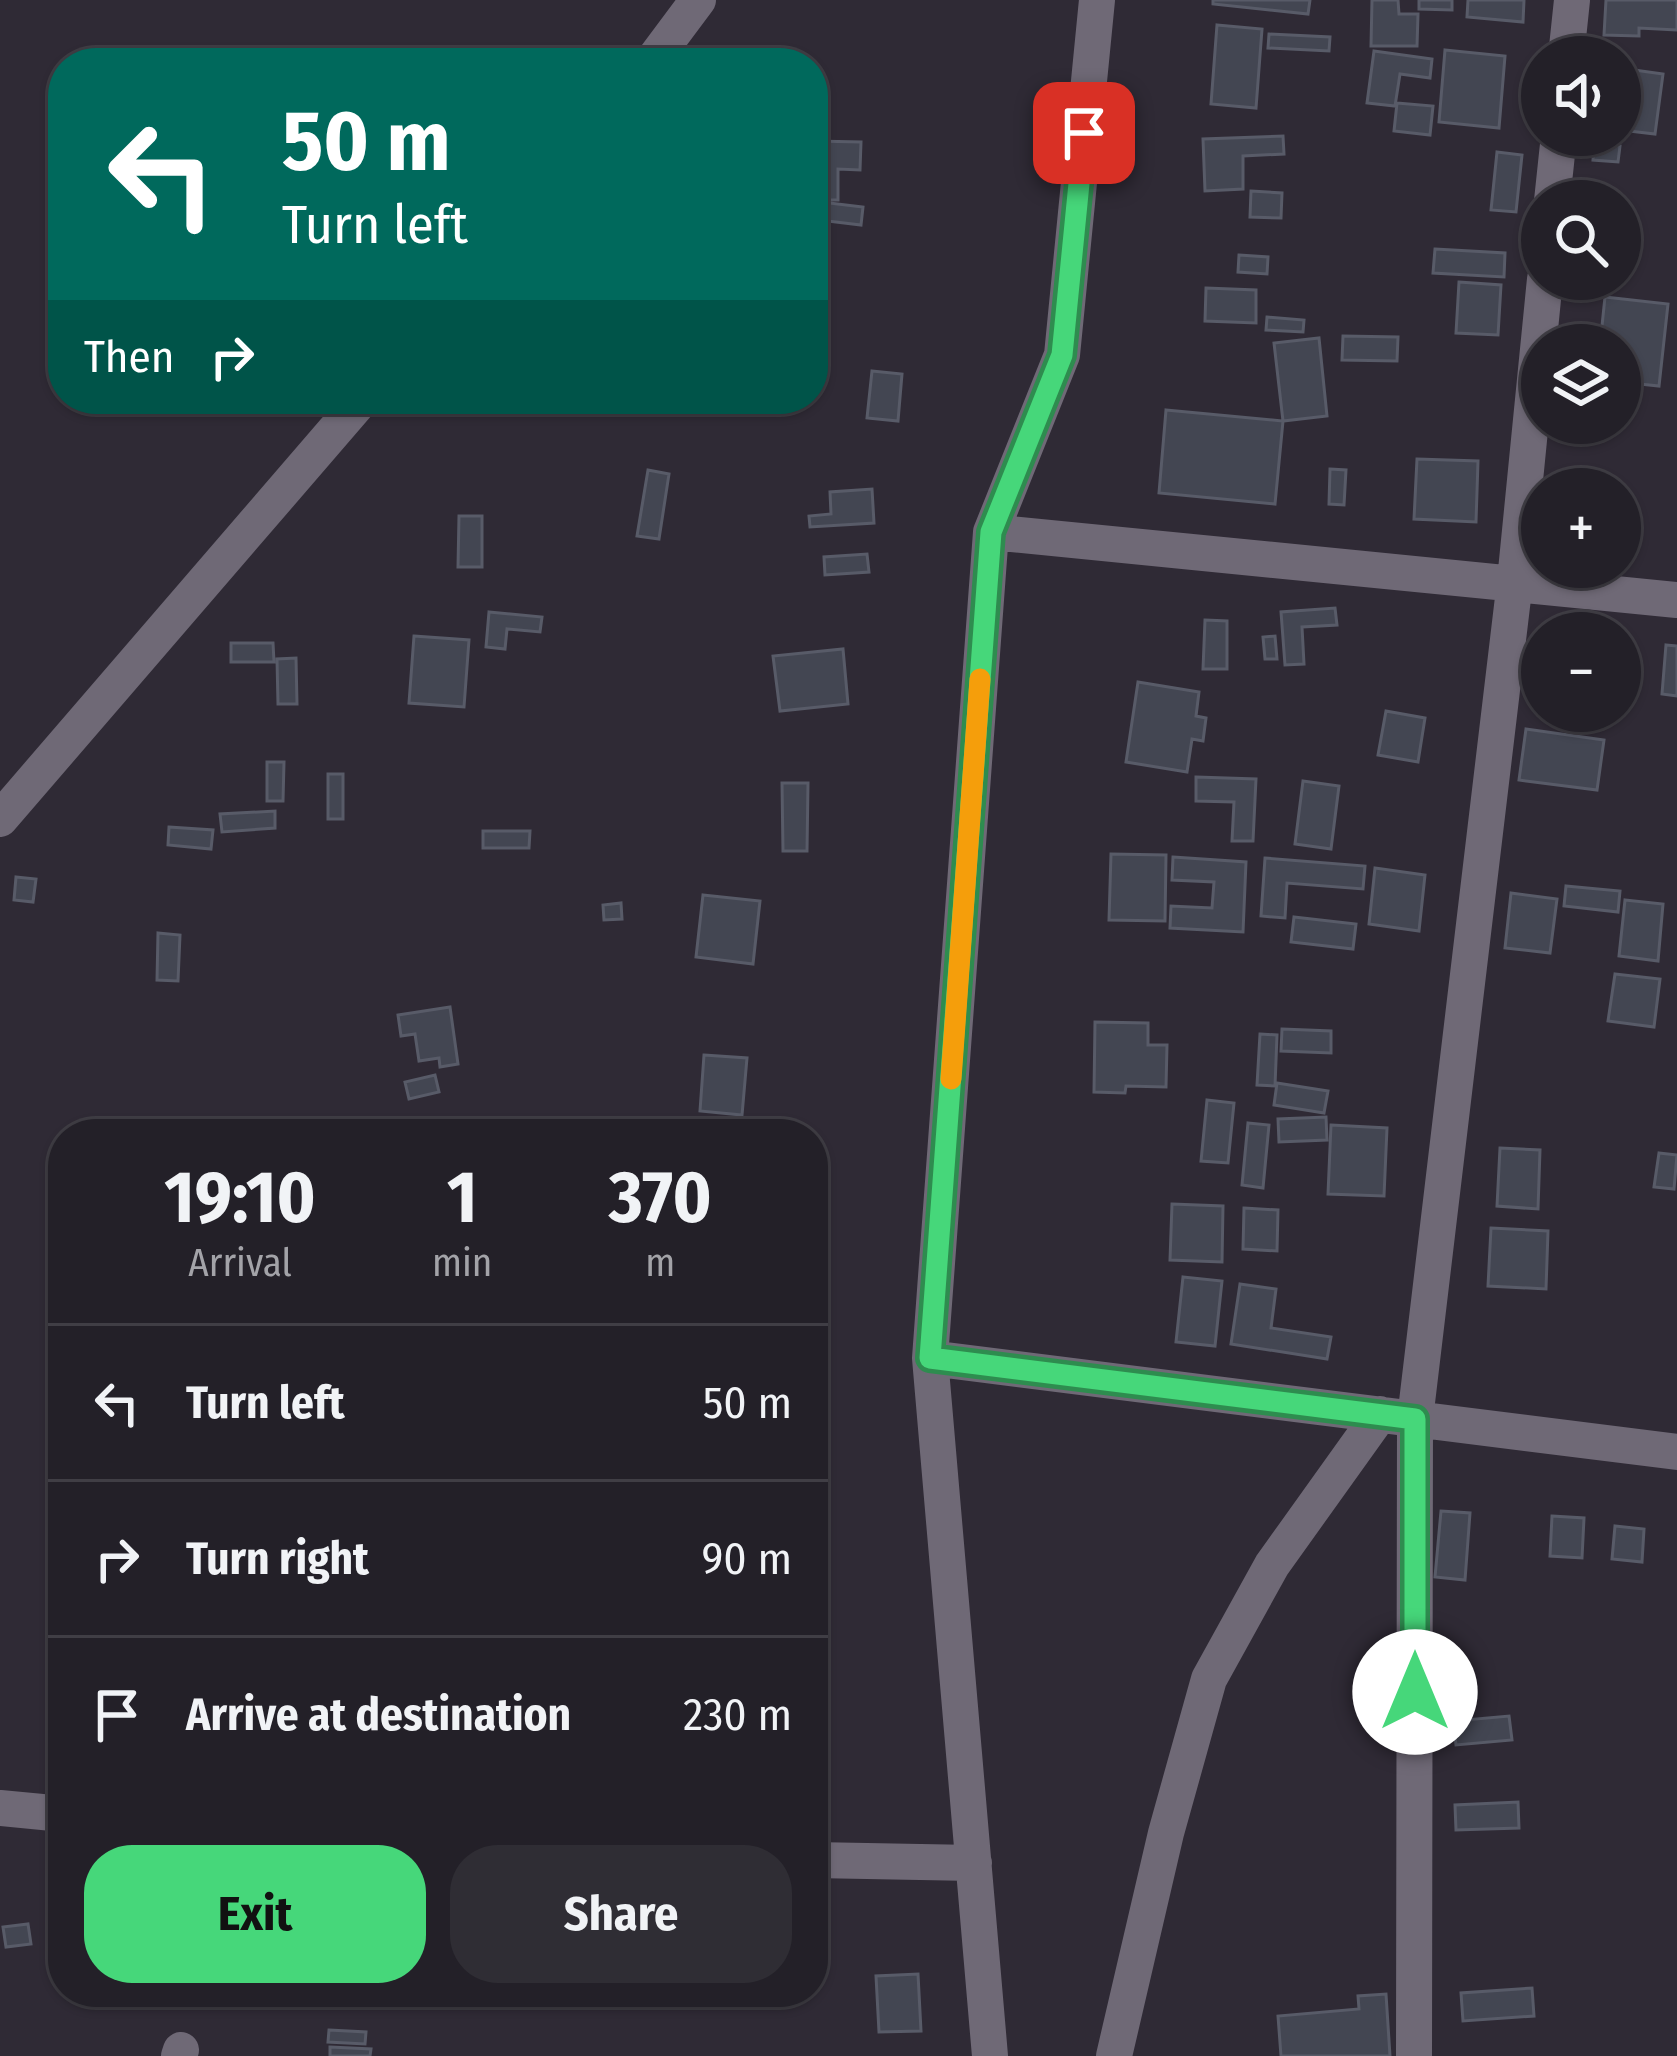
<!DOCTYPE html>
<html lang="en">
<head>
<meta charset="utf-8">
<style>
  body { margin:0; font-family:"Fira Sans Condensed",sans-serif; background:#2f2d34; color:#f1f3f6; height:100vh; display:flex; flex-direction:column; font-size:45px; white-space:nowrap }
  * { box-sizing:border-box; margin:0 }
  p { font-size:39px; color:#a3a3a8 }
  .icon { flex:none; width:66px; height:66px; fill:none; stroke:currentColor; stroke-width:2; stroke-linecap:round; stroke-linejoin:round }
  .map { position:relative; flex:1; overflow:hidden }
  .drawer { position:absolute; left:48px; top:1119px; width:780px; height:888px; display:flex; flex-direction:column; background:#232028; border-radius:48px; box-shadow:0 3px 9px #0004,0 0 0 3px #403e45 }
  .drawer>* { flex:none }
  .banner { position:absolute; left:48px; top:48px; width:780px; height:366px; border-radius:48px; box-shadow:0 3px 9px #0004,0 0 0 3px #403e45; background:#00695c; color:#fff; overflow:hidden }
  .buttons { position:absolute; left:1521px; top:36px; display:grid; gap:24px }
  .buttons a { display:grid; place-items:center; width:120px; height:120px; border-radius:50%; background:#232028; box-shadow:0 3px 9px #0004,0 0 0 3px #403e45; font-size:60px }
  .pin { position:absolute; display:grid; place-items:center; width:102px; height:102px; color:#fff; margin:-51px; border-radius:24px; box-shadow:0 6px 18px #0006 }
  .me { position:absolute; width:132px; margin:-66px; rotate:0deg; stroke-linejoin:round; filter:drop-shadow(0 0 9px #0008) }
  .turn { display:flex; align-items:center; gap:42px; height:252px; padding:0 36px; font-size:54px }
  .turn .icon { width:156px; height:156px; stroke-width:2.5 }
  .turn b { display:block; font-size:84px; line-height:102px }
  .then { display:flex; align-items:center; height:114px; padding:0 36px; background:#0003; gap:24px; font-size:45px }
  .eta { display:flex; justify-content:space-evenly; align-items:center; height:204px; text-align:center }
  .eta b { font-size:72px; font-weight:700; line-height:84px }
  .button { display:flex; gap:24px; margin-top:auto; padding:24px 36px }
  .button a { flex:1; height:138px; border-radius:48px; background:#46d77a; color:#111; font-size:48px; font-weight:700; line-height:138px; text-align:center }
  .button a+a { background:#2f2d34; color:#f1f3f6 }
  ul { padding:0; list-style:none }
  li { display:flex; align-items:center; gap:36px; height:156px; padding:0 36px; border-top:3px solid #403e45 }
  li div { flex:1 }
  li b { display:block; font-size:45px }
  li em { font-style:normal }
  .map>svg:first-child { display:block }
  .building { fill:#434652; stroke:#585b68; stroke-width:3 }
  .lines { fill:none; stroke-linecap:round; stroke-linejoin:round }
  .minor { stroke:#6f6976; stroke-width:36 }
  .route-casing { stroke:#2e8c4f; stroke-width:30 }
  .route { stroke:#46d77a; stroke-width:21 }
  .slow { stroke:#f59e0b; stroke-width:21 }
</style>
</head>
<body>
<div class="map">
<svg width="1677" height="2056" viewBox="0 0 1677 2056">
  <rect width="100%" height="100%" fill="#2f2a35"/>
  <!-- building -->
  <path class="building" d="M1213,0h97l-2,14 -95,-10z
    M1372,0h26l1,14h19l-1,32h-46z
    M1419,0h33v10l-33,-1z
    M1468,0h56l-1,22 -56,-5z
    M1606,0h71v30l-38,-2v8l-35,-1z
    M1217,25l45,4 -6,79 -45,-4z
    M1269,34l61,3 -1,14 -61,-3z
    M1445,50l60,6 -6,72 -60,-6z
    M1374,51l58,8 -2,19 -30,-4 -5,32 -28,-3z
    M1620,68l43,6 -8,60 -35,-4z
    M1397,103l36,3 -3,29 -36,-4z
    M1283,136l1,18 -41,2v33l-38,2 -2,-52z
    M814,141l47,1 -1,28 -22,-1v31h-24z
    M1594,143l26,3 -2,16 -25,-2z
    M1497,152l25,3 -6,57 -25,-2z
    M1251,191l31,2 -1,25 -31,-1z
    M821,202l42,5 -2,18 -42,-5z
    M1435,249l70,4 -1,24 -71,-4z
    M1239,255l29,2 -1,17 -29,-2z
    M1459,282l42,3 -3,50 -42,-2z
    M1206,288l50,2v33l-51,-2z
    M1605,297l63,7 -9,82 -39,-4v-37h-20z
    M1267,317l37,3 -1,12 -37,-2z
    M1343,336l55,1 -1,24 -55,-1z
    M1319,338l8,78 -44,5 -9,-78z
    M872,371l30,3 -4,47 -31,-3z
    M1166,410l117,11 -8,83 -116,-11z
    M1417,459l61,2 -2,61 -62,-3z
    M1330,469l16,1 -2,35 -15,-1z
    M648,470l21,4 -10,65 -22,-3z
    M872,489l2,34 -64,4 -1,-11 22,-2 -1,-22z
    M459,516h23v51h-24z
    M867,554l2,18 -44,3 -1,-18z
    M1335,608l2,17 -35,2 2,37 -19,1 -4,-53z
    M489,612l53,5 -2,15 -33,-3 -2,20 -19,-2z
    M1205,620l22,1v48h-24z
    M414,636l55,4 -5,67 -55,-4z
    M1275,636l2,23h-12l-2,-22z
    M231,643h42l1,19h-43z
    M1666,645l11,1v50l-15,-2z
    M843,649l5,55 -68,7 -7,-55z
    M296,658l1,46h-19l-1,-45z
    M1138,682l61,10 -3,24 10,2 -3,23 -11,-2 -5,33 -61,-10z
    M1386,711l39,7 -7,44 -40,-7z
    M1526,729l78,11 -7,50 -78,-10z
    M267,762h17l-1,39h-16z
    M328,774h15v45h-15z
    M1196,777l60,2 -3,62h-21l2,-39 -38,-1z
    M1303,781l36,5 -8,63 -36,-5z
    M782,783h26l-1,68h-24z
    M275,811v17l-53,4 -2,-18z
    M169,827l44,3 -2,19 -43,-4z
    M483,831h47l-1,17h-46z
    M1111,854l55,1 -1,66 -56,-1z
    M1173,857l73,5 -3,70 -73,-4 1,-22 41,2 2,-26 -42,-2z
    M1265,858l100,8 -2,23 -76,-6 -2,35 -24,-2z
    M1375,868l50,7 -6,56 -50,-7z
    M16,877l20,2 -3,23 -19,-2z
    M1566,886l54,5 -2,21 -54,-6z
    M1511,893l46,6 -7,54 -45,-5z
    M703,895l57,6 -7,63 -57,-7z
    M1625,900l38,4 -5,57 -39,-5z
    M621,903l1,16 -18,1 -1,-15z
    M1294,917l62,7 -3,25 -62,-7z
    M158,933l22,2 -2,46 -21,-1z
    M1615,974l45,5 -6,48 -46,-6z
    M450,1007l8,57 -18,3 -1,-9 -20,3 -4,-27 -14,2 -3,-21z
    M1095,1022l53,1v22h19l-1,42 -40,-1 -1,7 -31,-1z
    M1282,1029l49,2v22l-50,-2z
    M1260,1034l17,1 -2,51 -18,-1z
    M704,1055l43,3 -5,57 -42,-4z
    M435,1075l4,17 -30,7 -4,-17z
    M1277,1083l51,8 -4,22 -50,-8z
    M1207,1100l27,3 -6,60 -27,-2z
    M1326,1117l1,23 -48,2 -1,-23z
    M1248,1123l21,2 -6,63 -21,-3z
    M1331,1125l56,3 -3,68 -56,-2z
    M1500,1148l40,2 -2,59 -41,-3z
    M1659,1153l18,2 -3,34 -20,-2z
    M1172,1204l51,2 -1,56 -52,-2z
    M1244,1208l34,2 -1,41 -34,-2z
    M1491,1228l57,3 -2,58 -58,-3z
    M1183,1277l39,4 -7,65 -39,-4z
    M1240,1284l36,5 -5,39 60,9 -4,22 -96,-15z
    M1441,1511l29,2 -5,67 -30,-3z
    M1552,1516l32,2 -2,40 -32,-2z
    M1615,1526l29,3 -2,33 -30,-3z
    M1509,1716l3,24 -56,5 -3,-24z
    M1518,1802l1,26 -63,2 -1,-25z
    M28,1924l3,20 -25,3 -3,-20z
    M918,1974l3,57 -42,1 -3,-56z
    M1532,1988l2,28 -71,5 -2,-28z
    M1386,1994l4,62h-109l-3,-40 81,-7 -1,-13z
    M329,2030l37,2 -1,12 -37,-2z
    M330,2047l41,2 -1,7h-40z"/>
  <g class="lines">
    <!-- minor -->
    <path class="minor" d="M1566,57l6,-57
      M651,63l47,-63
      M1552,201l7,-66
      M991,532l686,68
      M0,819l362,-420
      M930,1358l747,94
      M0,1808l63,6
      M813,1860l161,3
      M179,2056l2,-6
      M990,2056l-60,-698 61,-826 71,-177 35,-355
      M1114,2056l52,-223 43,-154 63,-114 108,-151
      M1414,2056l1,-637 100,-838 30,-302"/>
  </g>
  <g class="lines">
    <!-- route casing -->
    <g class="route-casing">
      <path id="route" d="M1084,133l-22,222 -71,177 -61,826 485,61v273"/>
    </g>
    <!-- route -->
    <use href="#route" class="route"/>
    <!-- slow -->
    <path class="slow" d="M951,1079l29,-400"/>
  </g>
</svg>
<div class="buttons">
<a><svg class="icon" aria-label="sound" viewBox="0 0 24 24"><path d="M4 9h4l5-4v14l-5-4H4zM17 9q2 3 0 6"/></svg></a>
<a><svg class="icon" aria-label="search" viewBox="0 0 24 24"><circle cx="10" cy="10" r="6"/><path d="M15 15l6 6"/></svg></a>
<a><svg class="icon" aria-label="layers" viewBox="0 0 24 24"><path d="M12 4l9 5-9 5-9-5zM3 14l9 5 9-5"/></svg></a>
<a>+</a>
<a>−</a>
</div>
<div class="pin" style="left:1084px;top:133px;background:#d93025"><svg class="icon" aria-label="arrive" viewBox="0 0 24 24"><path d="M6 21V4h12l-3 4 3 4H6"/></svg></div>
<svg class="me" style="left:1415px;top:1692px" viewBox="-20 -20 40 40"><circle r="19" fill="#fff"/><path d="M0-13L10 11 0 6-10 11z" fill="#46d77a"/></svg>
<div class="banner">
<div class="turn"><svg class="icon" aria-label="left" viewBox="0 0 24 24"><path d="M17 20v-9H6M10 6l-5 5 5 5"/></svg><div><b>50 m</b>Turn left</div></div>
<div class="then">Then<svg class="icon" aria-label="right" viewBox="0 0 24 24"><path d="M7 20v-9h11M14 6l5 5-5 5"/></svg></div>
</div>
<section class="drawer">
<div class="eta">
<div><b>19:10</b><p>Arrival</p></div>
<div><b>1</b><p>min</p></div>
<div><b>370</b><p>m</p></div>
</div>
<ul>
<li><svg class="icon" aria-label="left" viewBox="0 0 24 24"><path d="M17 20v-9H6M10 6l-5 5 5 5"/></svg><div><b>Turn left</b></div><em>50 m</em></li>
<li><svg class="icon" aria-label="right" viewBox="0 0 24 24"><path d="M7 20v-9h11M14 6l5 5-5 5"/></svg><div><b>Turn right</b></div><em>90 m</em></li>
<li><svg class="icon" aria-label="arrive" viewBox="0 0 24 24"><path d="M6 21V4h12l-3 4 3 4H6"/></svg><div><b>Arrive at destination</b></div><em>230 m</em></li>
</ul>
<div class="button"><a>Exit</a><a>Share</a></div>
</section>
</div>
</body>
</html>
